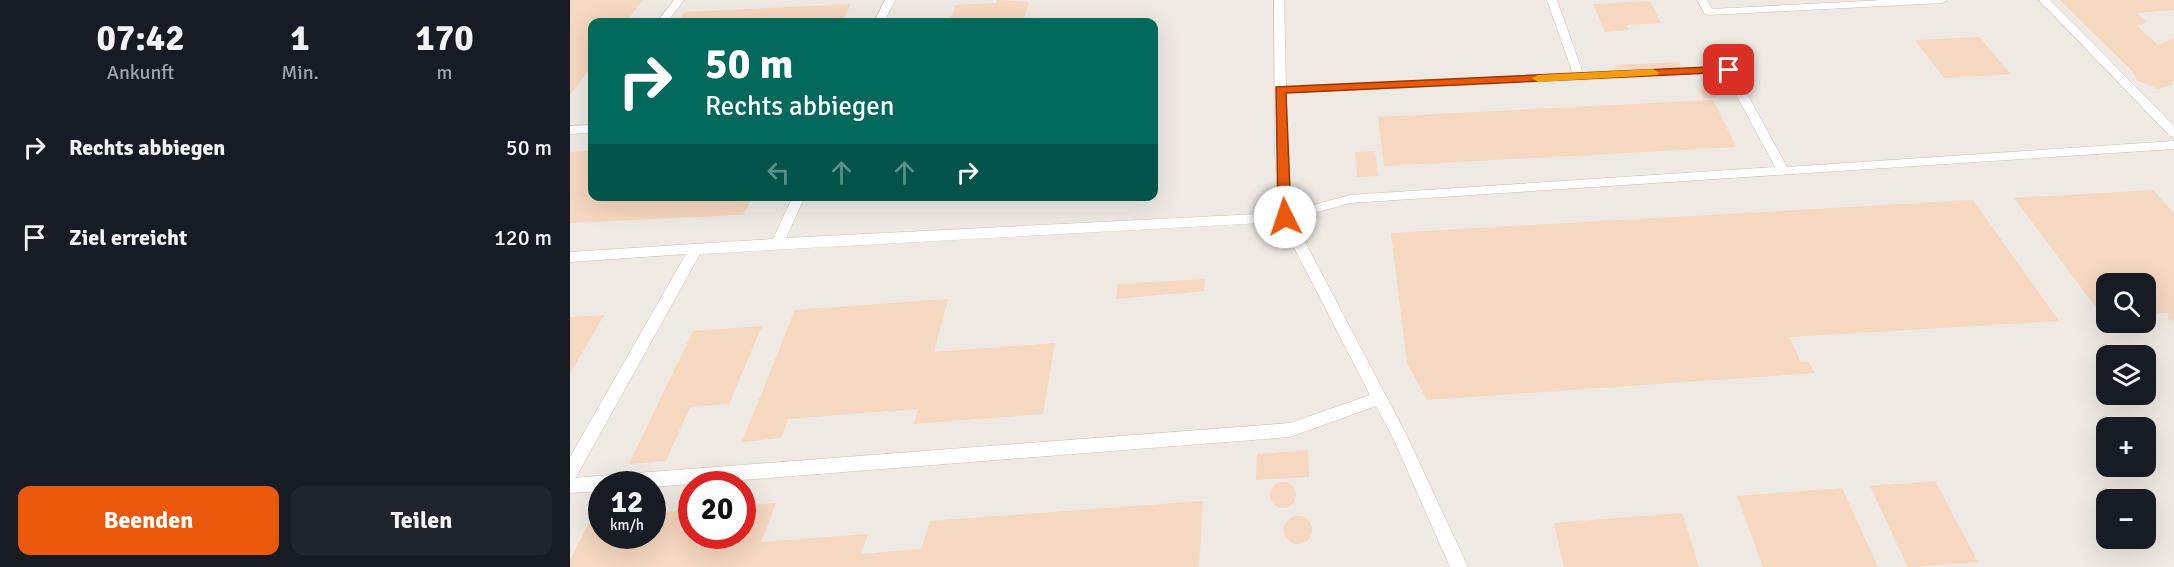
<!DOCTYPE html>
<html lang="de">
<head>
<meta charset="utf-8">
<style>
  body { margin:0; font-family:Signika,sans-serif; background:#20242c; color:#f1f3f6; height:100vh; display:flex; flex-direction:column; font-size:22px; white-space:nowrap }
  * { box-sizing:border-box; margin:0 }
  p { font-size:20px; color:#9ea1a6 }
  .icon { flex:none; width:33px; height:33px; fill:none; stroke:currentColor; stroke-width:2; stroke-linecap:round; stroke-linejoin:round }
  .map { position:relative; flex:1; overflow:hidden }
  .panel { display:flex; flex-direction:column; background:#171b24; width:570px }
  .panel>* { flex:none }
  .top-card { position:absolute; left:18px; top:18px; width:570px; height:183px; border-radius:12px; box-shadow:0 6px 24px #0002; background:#00695c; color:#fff; overflow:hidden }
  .fabs { position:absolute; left:1526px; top:273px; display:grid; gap:12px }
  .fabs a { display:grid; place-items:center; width:60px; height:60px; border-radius:12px; background:#171b24; box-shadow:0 6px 24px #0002; font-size:30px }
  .speed { position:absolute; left:18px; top:471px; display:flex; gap:12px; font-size:30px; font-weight:700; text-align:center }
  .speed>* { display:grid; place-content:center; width:78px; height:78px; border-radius:50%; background:#171b24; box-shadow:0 6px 24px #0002; line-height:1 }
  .speed small { font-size:15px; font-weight:400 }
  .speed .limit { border:9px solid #d22; background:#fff; color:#111 }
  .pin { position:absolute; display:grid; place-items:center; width:51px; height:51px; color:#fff; margin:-26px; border-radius:12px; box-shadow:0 3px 9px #0006 }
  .me { position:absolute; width:66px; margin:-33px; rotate:356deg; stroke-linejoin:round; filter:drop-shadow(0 0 4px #0008) }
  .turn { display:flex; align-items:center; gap:21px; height:126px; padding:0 18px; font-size:27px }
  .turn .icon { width:78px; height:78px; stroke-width:2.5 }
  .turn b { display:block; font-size:42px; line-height:51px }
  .lanes { display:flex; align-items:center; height:57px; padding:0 18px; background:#0003; justify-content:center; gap:30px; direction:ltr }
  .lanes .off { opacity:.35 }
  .eta { display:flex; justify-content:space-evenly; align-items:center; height:102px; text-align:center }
  .eta b { font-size:36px; font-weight:800; line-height:42px }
  .cta { display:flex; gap:12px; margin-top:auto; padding:12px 18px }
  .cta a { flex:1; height:69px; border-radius:12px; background:#ea580c; color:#fff; font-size:24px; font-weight:800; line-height:69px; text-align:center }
  .cta a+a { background:#20242c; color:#f1f3f6 }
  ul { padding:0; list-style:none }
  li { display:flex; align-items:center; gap:18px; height:90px; padding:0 18px }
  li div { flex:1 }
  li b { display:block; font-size:22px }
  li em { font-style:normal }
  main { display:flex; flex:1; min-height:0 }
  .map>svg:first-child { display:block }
  .industrial { fill:#efe9e3; fill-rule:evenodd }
  .building { fill:#f6d7bf }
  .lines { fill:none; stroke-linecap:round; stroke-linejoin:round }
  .lane-casing { stroke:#d3bfad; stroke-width:1 }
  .lane { fill:#fff; fill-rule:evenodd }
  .route { fill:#ea580c; stroke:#983908; stroke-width:1.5 }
  .slow { fill:#f59e0b }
</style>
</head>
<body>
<main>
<section class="panel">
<div class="eta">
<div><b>07:42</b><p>Ankunft</p></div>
<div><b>1</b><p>Min.</p></div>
<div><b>170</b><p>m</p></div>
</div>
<ul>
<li><svg class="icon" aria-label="right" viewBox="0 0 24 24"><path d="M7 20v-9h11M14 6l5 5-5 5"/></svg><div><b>Rechts abbiegen</b></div><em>50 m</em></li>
<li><svg class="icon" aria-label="arrive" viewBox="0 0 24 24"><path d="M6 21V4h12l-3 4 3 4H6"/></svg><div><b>Ziel erreicht</b></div><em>120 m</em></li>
</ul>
<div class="cta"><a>Beenden</a><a>Teilen</a></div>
</section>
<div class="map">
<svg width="1604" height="567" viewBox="0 0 1604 567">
  <rect width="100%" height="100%" fill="#fef7ea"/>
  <!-- industrial -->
  <path class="industrial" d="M0,0h1604v567h-1604zM22,22h562v174h-562zM1536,284h39v38h-39zM1536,356h39v38h-39zM1536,428h39v38h-39zM32,484h50v52h-50zM122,484h50v52h-50zM1536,500h39v38h-39z"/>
  <!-- building -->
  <path class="building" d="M0,0h73l-17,22h-34v44l-22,29z
    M427,0l32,2 -6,20h-74l7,-17 40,-2z
    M1490,0h114v10l-37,3 9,8 -2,3 -8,1 22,20 16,-7v42l-3,5 -14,4 -20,-9 -4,-8z
    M1080,1l11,22 -35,2 3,5 -24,2 -12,-28z
    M281,4l-9,18h-165l8,-10z
    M1409,37l32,37 -67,4 -29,-38z
    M1109,62l3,5 -65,3 -2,-5z
    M1130,90h12l4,7 -12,1z
    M1143,100l23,47 -352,19 -6,-49z
    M22,151v45h161l-10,19 -173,8v-71z
    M805,151l3,25 -21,1 -2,-25z
    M1583,190l21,23v109l-6,-3 1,-6 -24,1v-30h-39v33h-3l-89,-119z
    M1403,200l86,121 -270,16 12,25h8l6,11 -388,27 -20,-37 -16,-130z
    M635,279l-1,12 -88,8 2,-15z
    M378,299l-14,53 121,-9 -12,71 -129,10 4,-15 -130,10 -7,19 -39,4 53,-132z
    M34,315l-34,59v-57z
    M192,326l-33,78 -39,3 -24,54 -37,3 64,-133z
    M738,450l1,27 -53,3 1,-26z
    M1365,481l43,81 -70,5 -38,-81z
    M700 495a13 13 0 1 1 26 0a13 13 0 1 1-26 0Z
    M1272,488l36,79h-115l-26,-71z
    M633,501l-4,66h-629v-7l22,-43h10v19h50v-23l40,-3v26h50v-30l34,-3 -15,39 107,-8 -7,20 60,-5 9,-28z
    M1112,513l17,54h-135l-10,-44z
    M714 530a14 14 0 1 1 28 0a14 14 0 1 1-28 0Z"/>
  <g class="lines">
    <!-- lane casing -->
    <g class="lane-casing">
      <path id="lane" d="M104,0h10l-17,22h-10z
        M315,0h10l-11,22h-10z
        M704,0h10l2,86 287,-12 -26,-74h10l26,73 150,-5 54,99 387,-26v8l-824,54 -57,16 112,213 63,135h-18l-56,-127 -18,-34 -86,31 -638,50v-3h-50v7l-32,2v-36l116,-203 -116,8v-10l203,-13 20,-43h12l-19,42 492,-25 -3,-62zM1155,74l50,93 -425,28 -59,16 -5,-118zM711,222l89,173 -80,28 -718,55 4,-1 124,-223z
        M1127,0h10l5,9 172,-9h63l-5,3 -233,12 -4,-1z
        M1469,0h11l124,126v11l-4,-1z
        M22,125v8l-22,1v-8z"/>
    </g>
    <!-- lane -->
    <use href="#lane" class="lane"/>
  </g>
  <!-- route -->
  <path class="route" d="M1159,66l4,1v5l-447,21 5,124 -6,5 -7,-5 -2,-130z"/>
  <!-- slow -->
  <path class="slow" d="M1083,69l6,4 -2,2 -119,7 -6,-4 6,-3z"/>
</svg>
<div class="fabs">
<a><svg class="icon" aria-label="search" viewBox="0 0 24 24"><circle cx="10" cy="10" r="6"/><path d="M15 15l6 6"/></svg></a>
<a><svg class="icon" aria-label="layers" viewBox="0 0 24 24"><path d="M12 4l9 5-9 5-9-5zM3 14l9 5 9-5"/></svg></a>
<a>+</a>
<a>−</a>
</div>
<div class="speed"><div>12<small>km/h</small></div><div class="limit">20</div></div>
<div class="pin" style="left:1159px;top:70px;background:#d93025"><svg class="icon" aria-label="arrive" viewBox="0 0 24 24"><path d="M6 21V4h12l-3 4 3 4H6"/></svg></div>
<svg class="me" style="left:715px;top:217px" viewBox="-20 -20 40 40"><circle r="19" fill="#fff"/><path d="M0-13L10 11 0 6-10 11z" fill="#ea580c"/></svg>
<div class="top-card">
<div class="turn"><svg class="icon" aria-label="right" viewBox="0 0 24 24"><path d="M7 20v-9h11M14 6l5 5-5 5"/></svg><div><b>50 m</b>Rechts abbiegen</div></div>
<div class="lanes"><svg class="icon off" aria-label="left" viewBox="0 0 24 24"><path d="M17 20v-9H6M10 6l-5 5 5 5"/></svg><svg class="icon off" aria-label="ahead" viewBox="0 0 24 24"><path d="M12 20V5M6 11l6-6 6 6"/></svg><svg class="icon off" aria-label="ahead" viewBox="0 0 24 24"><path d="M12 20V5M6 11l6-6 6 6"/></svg><svg class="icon" aria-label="right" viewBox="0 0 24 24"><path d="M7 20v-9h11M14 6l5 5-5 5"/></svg></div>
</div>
</div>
</main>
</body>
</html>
